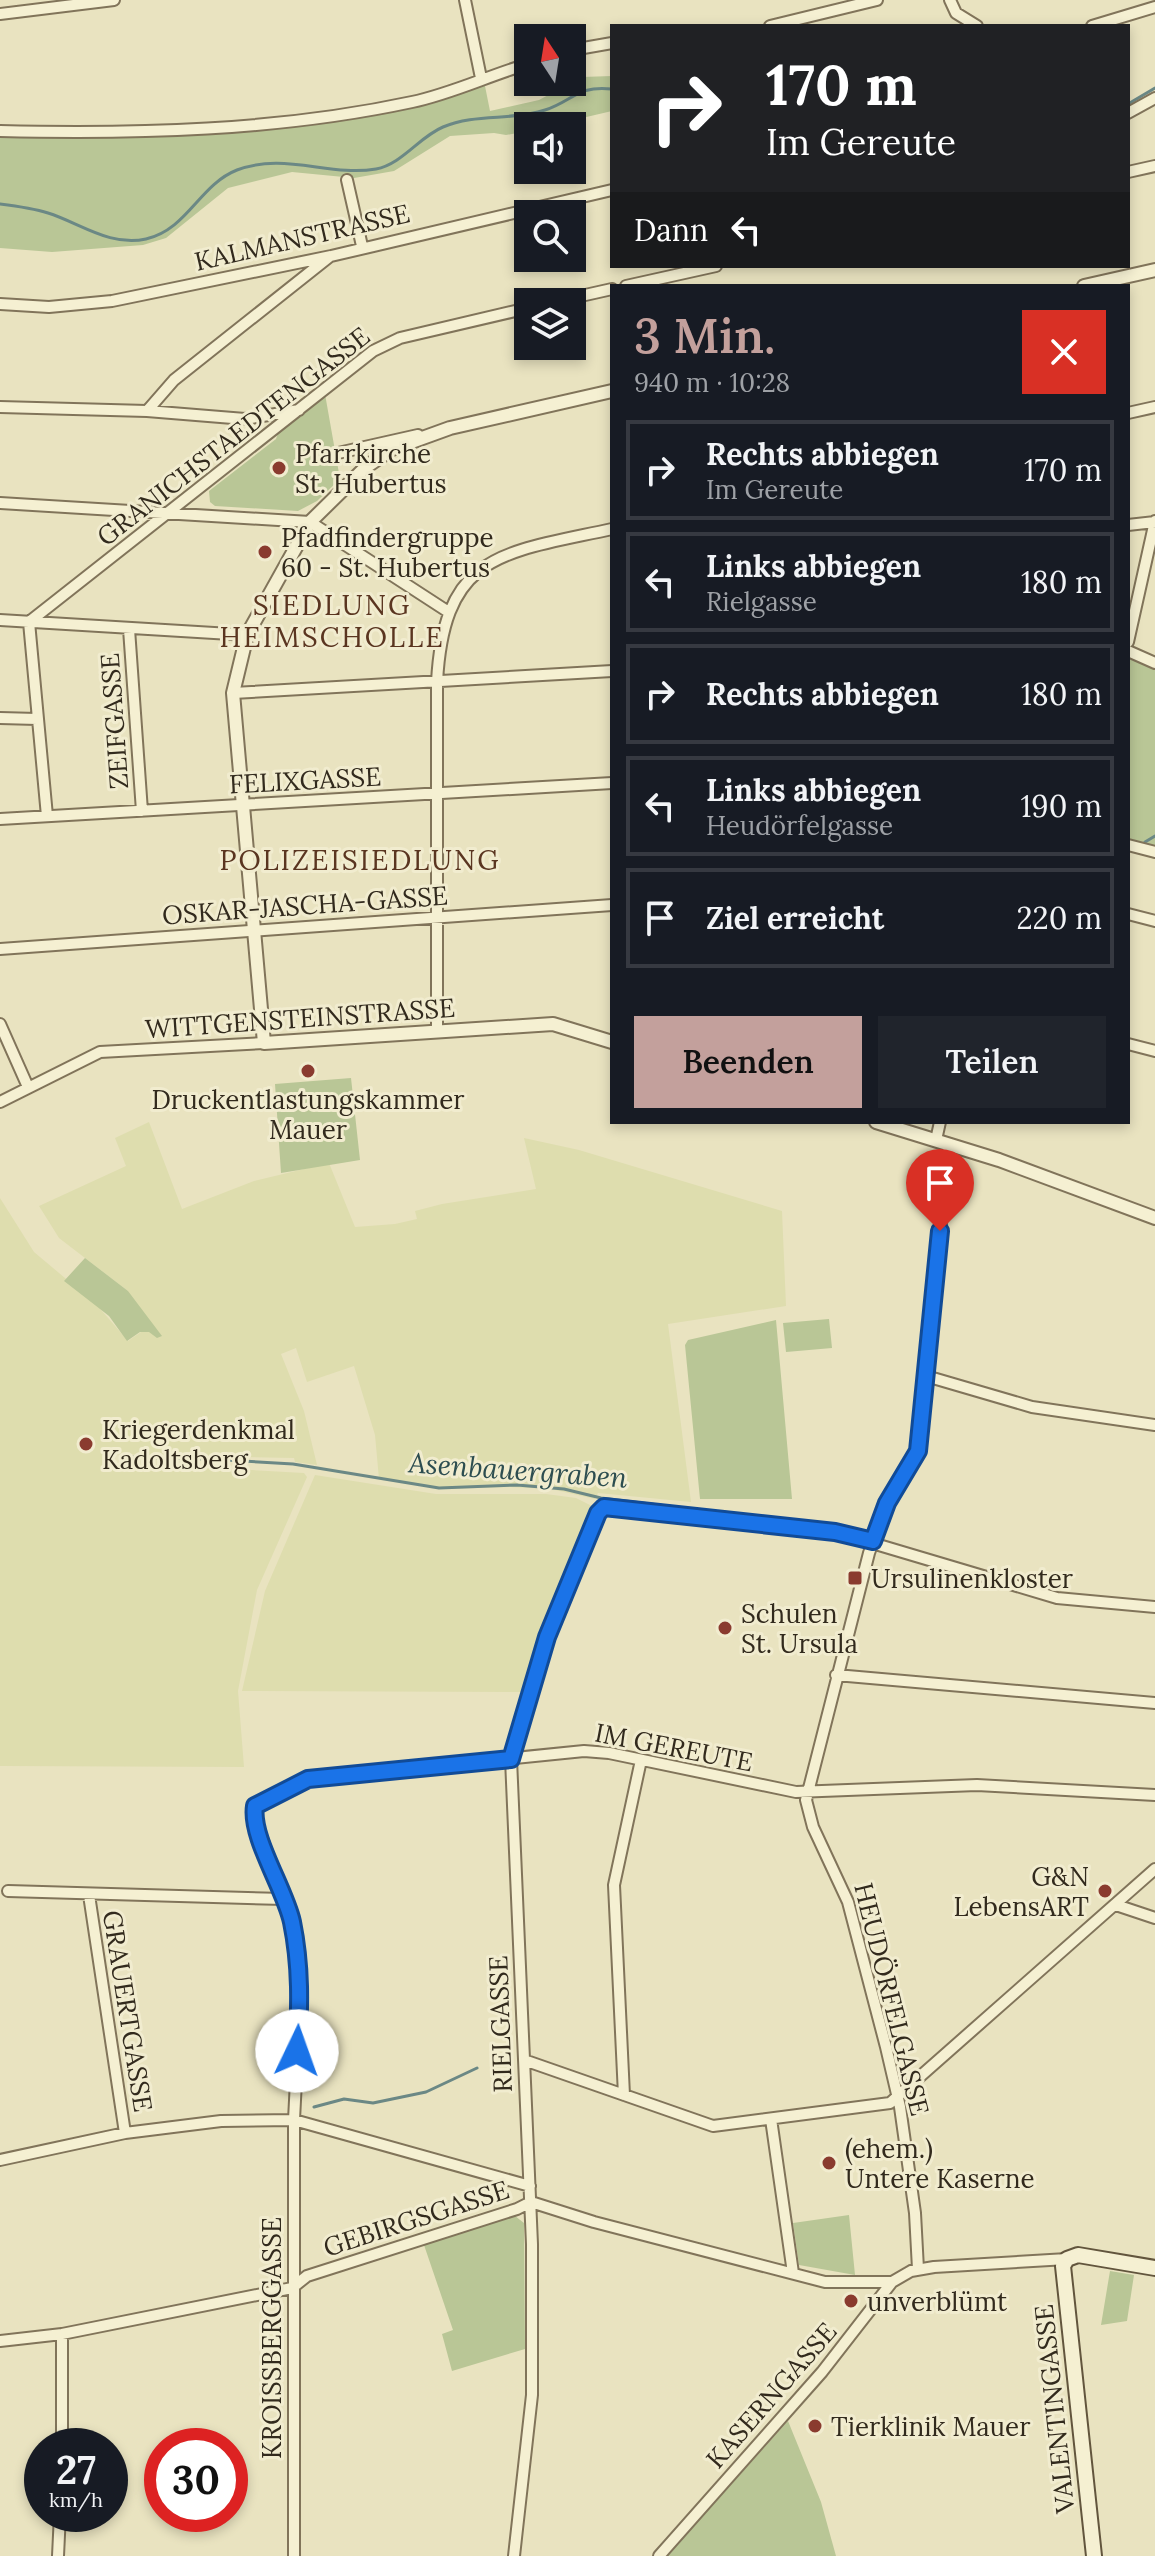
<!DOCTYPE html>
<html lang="de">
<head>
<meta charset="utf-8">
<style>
  body { margin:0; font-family:Lora,serif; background:#20242c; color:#f1f3f6; height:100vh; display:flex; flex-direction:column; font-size:30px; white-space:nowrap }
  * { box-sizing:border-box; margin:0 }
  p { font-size:26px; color:#9ea1a6 }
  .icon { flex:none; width:44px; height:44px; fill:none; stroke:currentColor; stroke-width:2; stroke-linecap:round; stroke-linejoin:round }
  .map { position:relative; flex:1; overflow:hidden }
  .side { position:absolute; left:610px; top:284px; width:520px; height:840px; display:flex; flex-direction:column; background:#171b24; border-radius:0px; box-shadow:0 4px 12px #0003 }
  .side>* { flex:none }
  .top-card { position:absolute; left:610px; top:24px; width:520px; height:244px; border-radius:0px; box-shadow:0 4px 12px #0003; background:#202124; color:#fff; overflow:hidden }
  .needle { width:52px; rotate:348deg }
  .buttons { position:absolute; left:514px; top:24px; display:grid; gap:16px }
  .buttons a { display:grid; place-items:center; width:72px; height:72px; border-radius:0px; background:#171b24; box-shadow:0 4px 12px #0003; font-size:40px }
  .speed { position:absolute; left:24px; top:2428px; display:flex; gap:16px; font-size:40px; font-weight:700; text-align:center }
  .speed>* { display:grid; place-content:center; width:104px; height:104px; border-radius:50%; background:#171b24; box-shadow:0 4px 12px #0003; line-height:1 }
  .speed small { font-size:20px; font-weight:400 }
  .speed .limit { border:12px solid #d22; background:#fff; color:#111 }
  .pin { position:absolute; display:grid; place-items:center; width:68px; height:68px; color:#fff; margin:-82px -34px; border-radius:50% 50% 50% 0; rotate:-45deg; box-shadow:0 0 8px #0007 }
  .pin .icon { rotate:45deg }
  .me { position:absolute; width:88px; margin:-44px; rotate:3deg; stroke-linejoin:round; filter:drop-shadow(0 0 6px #0008) }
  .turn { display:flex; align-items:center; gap:28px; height:168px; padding:0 24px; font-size:36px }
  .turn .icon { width:104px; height:104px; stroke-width:2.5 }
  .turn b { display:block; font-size:56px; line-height:68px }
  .then { display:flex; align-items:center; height:76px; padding:0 24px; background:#0003; gap:16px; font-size:30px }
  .round { display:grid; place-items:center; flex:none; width:84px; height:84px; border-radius:0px; background:#20242c }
  .summary { display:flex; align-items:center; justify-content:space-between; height:136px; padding:0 24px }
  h1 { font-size:48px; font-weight:600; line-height:60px; color:#c3a09c }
  .button { display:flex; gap:16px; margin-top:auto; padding:16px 24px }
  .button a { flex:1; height:92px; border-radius:0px; background:#c3a09c; color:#111; font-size:32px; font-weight:600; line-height:92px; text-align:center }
  .button a+a { background:#20242c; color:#f1f3f6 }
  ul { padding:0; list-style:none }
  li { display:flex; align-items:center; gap:24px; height:100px; margin:0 16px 12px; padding:0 8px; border:4px solid #363941; border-radius:0px }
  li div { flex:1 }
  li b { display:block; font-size:30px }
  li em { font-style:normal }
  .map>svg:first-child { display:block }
  .farmland { fill:#deddae }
  .green { fill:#b9c696 }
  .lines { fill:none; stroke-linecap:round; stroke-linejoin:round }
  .stream { stroke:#6b8885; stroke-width:3 }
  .minor-casing { stroke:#81745a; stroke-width:14 }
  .tertiary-casing { stroke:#81745a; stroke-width:16 }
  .secondary-casing { stroke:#62553d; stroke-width:18 }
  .minor { stroke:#f5f0d2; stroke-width:10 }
  .tertiary { stroke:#f5f0d2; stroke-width:12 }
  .secondary { stroke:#f5f0d2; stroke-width:14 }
  .route-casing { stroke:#114b97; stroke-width:20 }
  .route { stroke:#1a73e8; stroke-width:14 }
  .poi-dot { fill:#8a3b2f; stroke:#f1eccf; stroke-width:3 }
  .labels { text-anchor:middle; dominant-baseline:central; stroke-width:6; stroke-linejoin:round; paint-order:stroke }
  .street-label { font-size:26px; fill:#322a1d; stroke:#f1eccf }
  .poi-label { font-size:26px; fill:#322a1d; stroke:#f1eccf; text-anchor:start }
  .neighbourhood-label { font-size:28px; letter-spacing:2px; fill:#5a3520; stroke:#f1eccf }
  .water-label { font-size:28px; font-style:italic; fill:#2d4d50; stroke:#f1eccf }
</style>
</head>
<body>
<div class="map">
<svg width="1155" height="2556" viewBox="0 0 1155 2556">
  <rect width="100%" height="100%" fill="#e9e3c0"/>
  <!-- farmland -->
  <path class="farmland" d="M149,1122l33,87 72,-28 75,-18 26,64 40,-3 22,-5 -2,-8 27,-7 94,-15 -12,-51 55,12 203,61 4,95 -118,18 23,178 -93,-9 -3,6 -44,-10 -41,-2 -69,2 -62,-10 -4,-44 -21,-69 -47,16 -11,-34 -15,6 23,57 13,54 -22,-3 -1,-4 -188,-4 3,8 195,11 3,4 -50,113 -19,101 6,76 -244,-1v-568l34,54 62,52 32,37 13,-9 -13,-41 -69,-53 -20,-32 87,-40 -11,-28z
    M315,1475l121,19h110l30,4 16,8 -43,105 -25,81 -282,-1 23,-100z"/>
  <!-- green -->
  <path class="green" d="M612,76v35l-64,15h-20v5l-22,4 -12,-2 -44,3 -56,35 -40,7 -62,-6 -64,16 -62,50 -23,7 -91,7 -52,-4v-115c123,5 244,2 366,-19 39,-7 79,-22 118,-33l6,30 49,-11 43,-23z
    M325,394l15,85 -23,22 -19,10 -83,-5 -5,-4 -1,-11 67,-52 2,-6z
    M1128,659l27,8v180l-27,-6z
    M351,1078l9,82 -79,13 -6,-89z
    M85,1258l43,33 34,45 -5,2 -8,-6h-9l-13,9 -18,-25 -45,-35z
    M829,1319l3,29 -46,4 -3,-29z
    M776,1320l16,179h-92l-15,-154 3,-5z
    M849,2215l6,60 -56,-10 -6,-42z
    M515,2216l9,7 1,126 -73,22 -10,-37 11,-4 -29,-85z
    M1110,2271l24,4 -7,46 -26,4z
    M788,2421l33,81 15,54h-169z"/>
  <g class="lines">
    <!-- stream -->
    <path class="stream" d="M1128,104l27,-16
      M0,204c16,2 32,4 48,9 32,10 62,34 98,26 42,-10 53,-54 91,-69 47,-18 93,7 139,-1 26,-5 43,-32 67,-42 32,-14 69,-6 102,-17 28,-9 32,-25 67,-21
      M1145,842l10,-6
      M122,1457l83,2
      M208,1459l85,5 146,24 78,-3 47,4 37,9 224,27
      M314,2107l30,-8 29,4 53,-11 51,-24"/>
    <!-- minor casing -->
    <g class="minor-casing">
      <path id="minor" d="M465,0l16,78
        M950,0l6,13 21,13
        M0,14l114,-14
        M770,26l107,-26
        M1092,26l63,-19
        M572,50l40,-7
        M1128,113l27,-15
        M0,131c138,3 277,0 412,-29 39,-8 78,-27 116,-38
        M1128,172l27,-6
        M347,180l15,66
        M626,286l90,-20
        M554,302l58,-13
        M0,304l49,3 63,-6 219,-45 281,-66
        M0,407l147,4 98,8 54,-9
        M147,411l27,-31 155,-123
        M1128,413l27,-6
        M338,453l80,-18
        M0,503l310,19 137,89
        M1128,525l27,-3
        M0,620l247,15
        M129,629l13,182
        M1128,642l27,-121
        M1128,651l27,12
        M233,693l379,-22
        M0,718l37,1
        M47,816l-18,-194 344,-271 27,-13 128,-30
        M0,819l612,-36
        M1128,845l27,7
        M1128,914l27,7
        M0,949l612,-44
        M0,1024l28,63
        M437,1032v-350c7,-130 66,-129 175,-153
        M1128,1044l27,7
        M0,1102l100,-50 164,-9
        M936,1140l4,-18
        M926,1376l106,31 123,18
        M836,1675l319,28
        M8,1891l276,8
        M89,1895l36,238
        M1116,1905l39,13
        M524,2060l189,66 177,-23 265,-234
        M624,2095l-10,-210 27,-125
        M771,2119l22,154
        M0,2160l125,-27 96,-12 73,-1 236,66
        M531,2202l63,20 231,60h67
        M918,2269l-3,-56 -15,-106 -14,-60 -38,-145 -35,-75 -7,-27 63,-247 18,-50 31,-52 31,-307
        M0,2341l62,-7 230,-46 15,-12 210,-67 14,-7
        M62,2446v-112
        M58,2556l2,-42
        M294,2556v-436l7,-138 -10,-63 -33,-92 -3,-21 47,-25 14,-3 268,-27 25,2 187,39 181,-7 178,10
        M514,2556l18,-161v-151l-21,-485 36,-122 51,-124 6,-6 19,1 212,24 222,66 98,9
        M659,2556l163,-184 70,-90 19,-11 23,-4 133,-8"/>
    </g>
    <!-- tertiary casing -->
    <g class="tertiary-casing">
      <path id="tertiary" d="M1084,286l71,-16
        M612,391l-162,37 -58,21 -26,18 -56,55 -63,113 -14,58 31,350 289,-19 59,18
        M876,1122l123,38 156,58"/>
    </g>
    <!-- secondary casing -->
    <g class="secondary-casing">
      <path id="secondary" d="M1094,2556l-31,-290 4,-7 11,-4 77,13"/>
    </g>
    <!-- minor -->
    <use href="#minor" class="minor"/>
    <!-- tertiary -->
    <use href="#tertiary" class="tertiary"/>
    <!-- secondary -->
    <use href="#secondary" class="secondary"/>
  </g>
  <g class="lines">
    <!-- route casing -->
    <g class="route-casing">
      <path id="route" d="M297,2051c3,-44 4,-85 -5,-129 -7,-33 -42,-85 -37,-116l53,-27 203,-20 36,-122 51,-124 6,-6 231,25 38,9 14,-38 31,-52 22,-220"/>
    </g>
    <!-- route -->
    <use href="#route" class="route"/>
  </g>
  <!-- markers -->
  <g class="poi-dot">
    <circle cx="279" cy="468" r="8"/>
    <circle cx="265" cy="552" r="8"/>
    <circle cx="308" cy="1071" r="8"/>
    <circle cx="86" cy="1444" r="8"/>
    <rect x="847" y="1570" width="16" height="16" rx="4"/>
    <circle cx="725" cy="1628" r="8"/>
    <circle cx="1105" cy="1891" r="8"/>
    <circle cx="829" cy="2163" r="8"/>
    <circle cx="851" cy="2301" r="8"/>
    <circle cx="815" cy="2426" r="8"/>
  </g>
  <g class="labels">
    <!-- street labels -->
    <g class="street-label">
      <text transform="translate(302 237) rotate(-13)">KALMANSTRASSE</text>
      <text transform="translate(233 436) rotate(-38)">GRANICHSTAEDTENGASSE</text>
      <text transform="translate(114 721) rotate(-94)">ZEIFGASSE</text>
      <text transform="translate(305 780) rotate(-3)">FELIXGASSE</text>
      <text transform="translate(305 905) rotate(-4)">OSKAR-JASCHA-GASSE</text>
      <text transform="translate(300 1018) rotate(-4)">WITTGENSTEINSTRASSE</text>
      <text transform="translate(674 1747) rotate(11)">IM GEREUTE</text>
      <text transform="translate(892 1999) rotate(76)">HEUDÖRFELGASSE</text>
      <text transform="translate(128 2011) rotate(81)">GRAUERTGASSE</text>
      <text transform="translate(500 2024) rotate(-92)">RIELGASSE</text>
      <text transform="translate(416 2218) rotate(-18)">GEBIRGSGASSE</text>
      <text transform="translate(271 2338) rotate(-90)">KROISSBERGGASSE</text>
      <text transform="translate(771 2395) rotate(-49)">KASERNGASSE</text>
      <text transform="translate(1054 2409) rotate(-96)">VALENTINGASSE</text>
    </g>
    <!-- poi labels -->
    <g class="poi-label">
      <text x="295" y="453">Pfarrkirche<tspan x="295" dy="30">St. Hubertus</tspan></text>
      <text x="281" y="537">Pfadfindergruppe<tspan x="281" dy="30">60 - St. Hubertus</tspan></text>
      <text x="308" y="1099" text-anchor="middle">Druckentlastungskammer<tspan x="308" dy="30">Mauer</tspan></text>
      <text x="102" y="1429">Kriegerdenkmal<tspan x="102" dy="30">Kadoltsberg</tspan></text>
      <text x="871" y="1578">Ursulinenkloster</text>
      <text x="741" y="1613">Schulen<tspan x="741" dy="30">St. Ursula</tspan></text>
      <text x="1089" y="1876" text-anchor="end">G&amp;N<tspan x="1089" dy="30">LebensART</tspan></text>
      <text x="845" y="2148">(ehem.)<tspan x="845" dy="30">Untere Kaserne</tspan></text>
      <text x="867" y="2301">unverblümt</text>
      <text x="831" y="2426">Tierklinik Mauer</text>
    </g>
    <!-- neighbourhood labels -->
    <g class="neighbourhood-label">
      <text x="332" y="605">SIEDLUNG<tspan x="332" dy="32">HEIMSCHOLLE</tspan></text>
      <text x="360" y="860">POLIZEISIEDLUNG</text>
    </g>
    <!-- water labels -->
    <g class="water-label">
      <text transform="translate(518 1470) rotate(4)">Asenbauergraben</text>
    </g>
  </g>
</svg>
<div class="buttons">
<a><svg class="needle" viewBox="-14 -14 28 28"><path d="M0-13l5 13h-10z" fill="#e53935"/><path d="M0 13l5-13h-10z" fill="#9ea1a6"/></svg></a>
<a><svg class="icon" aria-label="sound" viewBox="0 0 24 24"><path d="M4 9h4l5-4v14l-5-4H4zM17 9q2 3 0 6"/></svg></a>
<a><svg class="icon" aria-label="search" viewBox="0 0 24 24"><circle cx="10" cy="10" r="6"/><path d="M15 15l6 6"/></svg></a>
<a><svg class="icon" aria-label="layers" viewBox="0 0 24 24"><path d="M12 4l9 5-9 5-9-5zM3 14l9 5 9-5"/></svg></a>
</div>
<div class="speed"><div>27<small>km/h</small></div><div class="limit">30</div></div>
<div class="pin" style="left:940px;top:1231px;background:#d93025"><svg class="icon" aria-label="arrive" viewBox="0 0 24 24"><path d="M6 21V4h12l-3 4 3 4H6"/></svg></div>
<svg class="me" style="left:297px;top:2051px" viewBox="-20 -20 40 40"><circle r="19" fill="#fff"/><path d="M0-13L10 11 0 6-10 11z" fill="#1a73e8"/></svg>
<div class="top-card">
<div class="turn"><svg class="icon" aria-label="right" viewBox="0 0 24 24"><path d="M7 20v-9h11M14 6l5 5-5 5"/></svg><div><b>170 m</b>Im Gereute</div></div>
<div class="then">Dann<svg class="icon" aria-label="left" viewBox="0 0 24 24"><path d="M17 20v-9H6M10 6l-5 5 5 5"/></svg></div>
</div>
<section class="side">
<div class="summary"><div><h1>3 Min.</h1><p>940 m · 10:28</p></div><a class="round" style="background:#d93025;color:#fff"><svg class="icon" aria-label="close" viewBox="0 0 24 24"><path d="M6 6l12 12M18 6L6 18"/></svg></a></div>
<ul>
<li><svg class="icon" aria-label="right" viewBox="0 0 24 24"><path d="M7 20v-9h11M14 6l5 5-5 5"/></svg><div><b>Rechts abbiegen</b><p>Im Gereute</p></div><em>170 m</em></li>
<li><svg class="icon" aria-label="left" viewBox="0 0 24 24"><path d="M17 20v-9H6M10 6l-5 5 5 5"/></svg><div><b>Links abbiegen</b><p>Rielgasse</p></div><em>180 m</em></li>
<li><svg class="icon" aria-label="right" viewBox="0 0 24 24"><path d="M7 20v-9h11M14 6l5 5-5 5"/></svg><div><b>Rechts abbiegen</b></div><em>180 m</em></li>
<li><svg class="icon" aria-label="left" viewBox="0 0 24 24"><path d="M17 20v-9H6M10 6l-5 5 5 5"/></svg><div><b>Links abbiegen</b><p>Heudörfelgasse</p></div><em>190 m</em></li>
<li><svg class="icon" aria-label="arrive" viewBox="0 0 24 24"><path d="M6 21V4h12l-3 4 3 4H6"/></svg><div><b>Ziel erreicht</b></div><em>220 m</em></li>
</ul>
<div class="button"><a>Beenden</a><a>Teilen</a></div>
</section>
</div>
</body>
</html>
